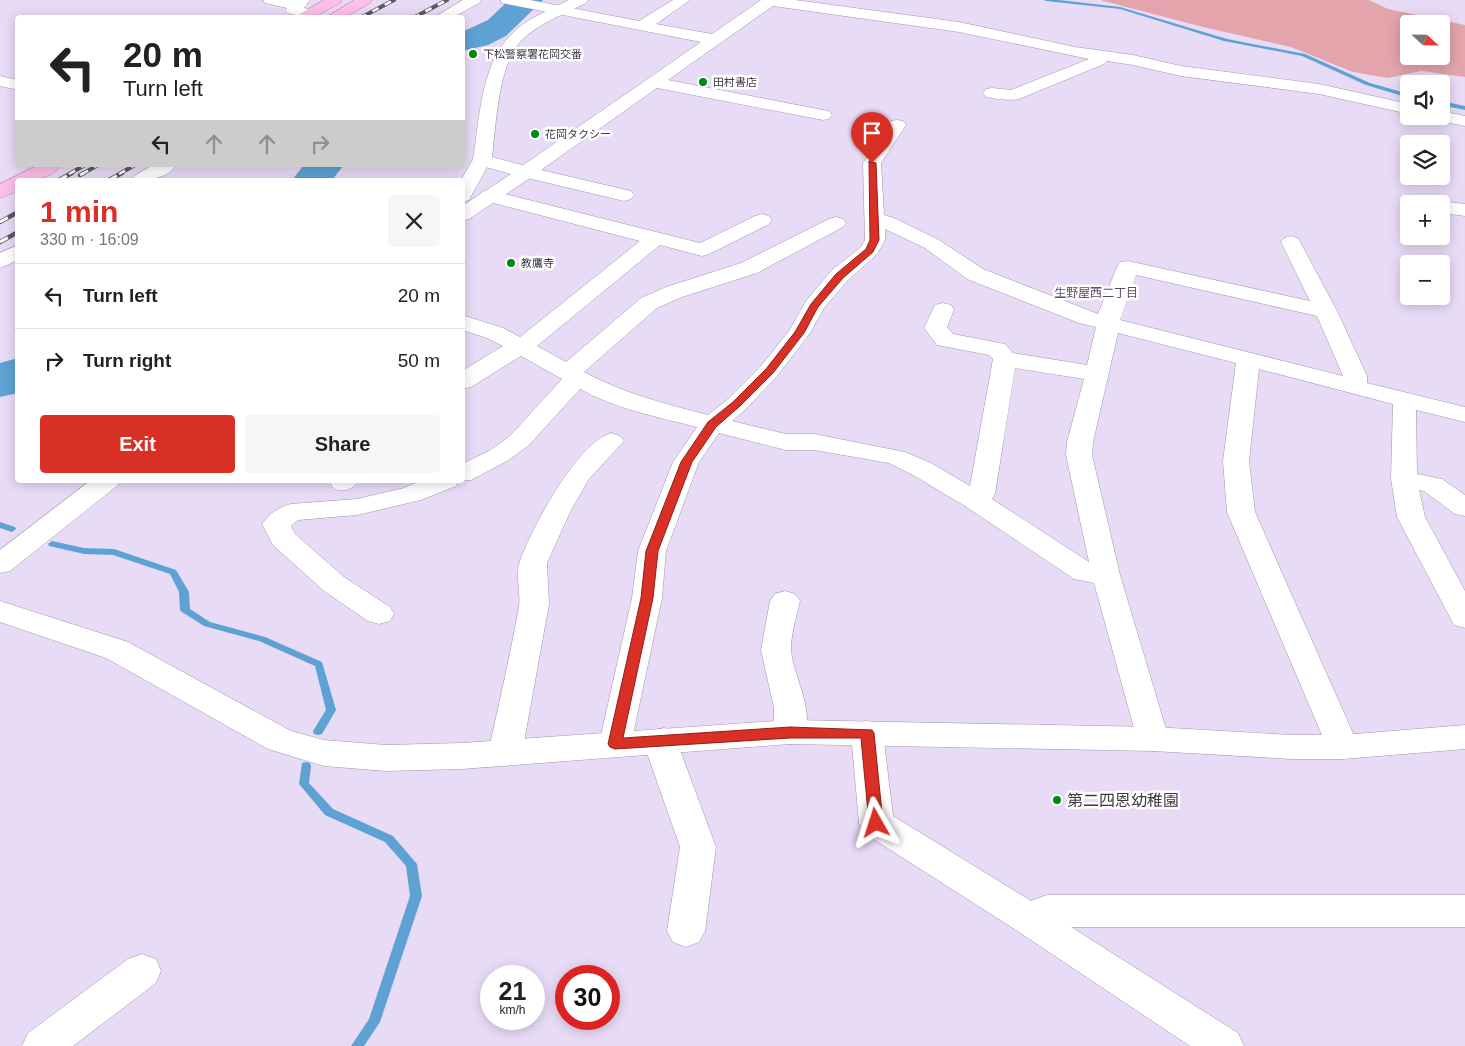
<!DOCTYPE html>
<html lang="en">
<head>
<meta charset="utf-8">
<style>
  body { margin:0; font-family:Arial,"Noto Sans JP",sans-serif; background:#f6f6f6; color:#222; height:100vh; display:flex; flex-direction:column; font-size:19px; white-space:nowrap }
  * { box-sizing:border-box; margin:0 }
  p { font-size:16px; color:#767676 }
  .icon { flex:none; width:28px; height:28px; fill:none; stroke:currentColor; stroke-width:2; stroke-linecap:round; stroke-linejoin:round }
  .map { position:relative; flex:1; overflow:hidden }
  .details { position:absolute; left:15px; top:178px; width:450px; height:305px; display:flex; flex-direction:column; background:#fff; border-radius:5px; box-shadow:0 2px 12px #0003 }
  .details>* { flex:none }
  .hud { position:absolute; left:15px; top:15px; width:450px; height:152px; border-radius:5px; box-shadow:0 2px 12px #0003; background:#fff; color:#222; overflow:hidden }
  .needle { width:32px; rotate:112deg }
  .buttons { position:absolute; left:1400px; top:15px; display:grid; gap:10px }
  .buttons a { display:grid; place-items:center; width:50px; height:50px; border-radius:5px; background:#fff; box-shadow:0 2px 12px #0003; font-size:25px }
  .speed { position:absolute; left:480px; top:965px; display:flex; gap:10px; font-size:25px; font-weight:700; text-align:center }
  .speed>* { display:grid; place-content:center; width:65px; height:65px; border-radius:50%; background:#fff; box-shadow:0 2px 12px #0003; line-height:1 }
  .speed small { font-size:12px; font-weight:400 }
  .speed .limit { border:8px solid #d22; background:#fff; color:#111 }
  .pin { position:absolute; display:grid; place-items:center; width:42px; height:42px; color:#fff; margin:-51px -21px; border-radius:50% 50% 50% 0; rotate:-45deg; box-shadow:0 0 5px #0007 }
  .pin .icon { rotate:45deg }
  .me { position:absolute; width:55px; margin:-28px; rotate:354deg; stroke-linejoin:round; filter:drop-shadow(0 0 4px #0008) }
  .turn { display:flex; align-items:center; gap:18px; height:105px; padding:0 25px; font-size:22px }
  .turn .icon { width:65px; height:65px; stroke-width:2.5 }
  .turn b { display:block; font-size:35px; line-height:42px }
  .lanes { display:flex; align-items:center; height:48px; padding:0 25px; background:#0003; justify-content:center; gap:25px; direction:ltr }
  .lanes .off { opacity:.35 }
  .round { display:grid; place-items:center; flex:none; width:52px; height:52px; border-radius:5px; background:#f6f6f6 }
  .overview { display:flex; align-items:center; justify-content:space-between; height:85px; padding:0 25px }
  h1 { font-size:30px; font-weight:700; line-height:38px; color:#d93025 }
  .button { display:flex; gap:10px; margin-top:auto; padding:10px 25px }
  .button a { flex:1; height:58px; border-radius:5px; background:#d93025; color:#fff; font-size:20px; font-weight:700; line-height:58px; text-align:center }
  .button a+a { background:#f6f6f6; color:#222 }
  ul { padding:0; list-style:none }
  li { display:flex; align-items:center; gap:15px; height:65px; padding:0 25px; border-top:1px solid #e0e0e0 }
  li div { flex:1 }
  li b { display:block; font-size:19px }
  li em { font-style:normal }
  .map>svg:first-child { display:block }
  .green { fill:#e3a4ab; fill-rule:evenodd }
  .lines { fill:none; stroke-linecap:round; stroke-linejoin:round }
  .stream { fill:#5ea2d3; fill-rule:evenodd }
  .river { fill:#5ea2d3; fill-rule:evenodd }
  .minor-casing { stroke:#a194ae; stroke-width:1 }
  .tertiary-casing { stroke:#a194ae; stroke-width:1 }
  .trunk-casing { stroke:#b885aa; stroke-width:1 }
  .minor { fill:#fff; fill-rule:evenodd }
  .tertiary { fill:#fff; fill-rule:evenodd }
  .trunk { fill:#fcbfe8; fill-rule:evenodd }
  .rail-far1-casing { stroke:#5e5765; stroke-width:4 }
  .rail-casing { stroke:#5e5765; stroke-width:4.5 }
  .rail-far1 { stroke:#fff; stroke-width:2.5; stroke-dasharray:7; stroke-linecap:butt }
  .rail { stroke:#fff; stroke-width:3; stroke-dasharray:9; stroke-linecap:butt }
  .route { fill:#d93025; stroke:#8d1f18 }
  .poi-dot { fill:#008913; stroke:#fff; stroke-width:2 }
  .labels { text-anchor:middle; dominant-baseline:central; stroke-width:5; stroke-linejoin:round; paint-order:stroke }
  .far-poi-label { font-size:11px; fill:#3d3843; stroke:#fff; text-anchor:start }
  .far-neighbourhood-label { font-size:12px; fill:#5b5067; stroke:#fff }
  .near-poi-label { font-size:16px; fill:#3d3843; stroke:#fff; text-anchor:start }
</style>
</head>
<body>
<div class="map">
<svg width="1465" height="1046" viewBox="0 0 1465 1046">
  <rect width="100%" height="100%" fill="#e8dbf6"/>
  <!-- green -->
  <path class="green" d="M1100,0h269l19,9 77,16v52l-44,-6 -33,7 -35,-6 -62,-25 -92,-21zM1409,24h32v32h-32z"/>
  <g class="lines">
    <!-- stream -->
    <path class="stream" d="M1044,0h15l61,7 107,32 78,15 65,29 39,11v4l-43,-13 -64,-29 -78,-15 -104,-32 -74,-8z
      M1441,101l24,5v4l-24,-5z
      M0,522l15,5 1,2 -4,3 -12,-4z
      M52,541l32,7 30,1 62,21 13,22 1,17 20,13 55,15 57,25 14,48 -14,24 -4,1 -4,-1 -1,-3 13,-21 -11,-44 -56,-25 -55,-15 -22,-14 -2,-2 -1,-18 -9,-18 -57,-19 -29,-1 -35,-8 -1,-2z
      M306,762l4,1 1,3 -2,17 24,26 60,27 24,28 5,32 -42,126 -16,24h-13l18,-27 41,-123 -4,-30 -21,-24 -60,-27 -26,-31 3,-21z"/>
    <!-- river -->
    <path class="river" d="M509,0h34l-37,36 -18,9 -26,6v-19l26,-12z
      M304,165h40l-12,15h-40z
      M18,358v35l-18,4v-34z"/>
    <!-- minor casing -->
    <g class="minor-casing">
      <path id="minor" d="M263,0h47l-6,8 10,2 3,3 -3,3c-8,2 -18,-1 -26,-3l-3,-3 2,-2 -22,-5z
        M463,0h18l-2,3 -27,15h-19z
        M500,0h30l109,21 34,-21h17l-34,24 56,10 49,-34h34l164,22 116,25 58,8 48,11 138,18 90,20v10l-90,-20 -138,-18 -48,-11 -26,-4 -3,3 -85,35c-10,2 -23,0 -33,-2l-3,-4 3,-4 6,-1 19,2 78,-31 -130,-27 -186,-26 -105,74 155,30 6,1 3,4 -3,4 -6,1 -166,-32 -116,82 90,21 3,4 -3,4 -7,2 -105,-25 -3,-4 3,-4 182,-126 -194,-38 -5,-1z
        M0,76l18,4v10l-18,-4z
        M1441,111l24,5v10l-30,-6 -3,-4h9z
        M897,120l6,1 3,4 -25,38 3,52 10,3 45,22 44,29 115,45 19,-47 3,-5 8,-1 182,40 -29,-59 3,-4 7,-2 7,2 39,73 30,65v7l98,24v15l-49,-12 1,64 25,5 23,16v21l-10,-2 -31,-23 -5,-1 6,27 40,74v37l-11,-3 -57,-108 -6,-38 2,-75 -134,-35 -10,92 6,51 104,235 -4,9 -12,3 -12,-3 -4,-9 -100,-235 -4,-51 13,-98 -118,-30 -25,109 -1,13 28,120 49,164 -4,9 -12,3 -12,-3 -4,-9 -43,-156 -20,-4 -109,-73 -52,-31 -24,-12 -75,-13h-28l-67,-17 -20,29 -33,89 -4,47 -31,146 -4,9 -12,3 -12,-3 -4,-9 33,-146 6,-47 35,-89 24,-35c-39,-10 -81,-18 -117,-38l-52,57 -21,15 -36,19 -12,1 -3,5 -35,14 -64,15 -59,5 -7,6 4,8 49,43 46,30 4,7 -4,7 -11,3 -11,-3 -44,-30 -51,-46 -11,-21c7,-10 17,-17 29,-20l66,-5 47,-11 19,-8h39v-16l27,-13 21,-15 52,-57 -41,-23 -50,31 -9,2v-18l41,-25 -16,-8 -25,-8v-15l41,13 17,9 120,-96 -158,-41 -3,-4 3,-4 7,-2 211,53 55,-27 7,-2 7,2 3,4 -3,4 -60,30 -7,2 -42,-11 -123,101 29,16 75,-64 25,-11 75,-24 88,-44 7,-2 7,2 3,4 -3,4 -86,46 -75,24 -25,11 -73,64c39,21 81,32 124,43l20,-16 33,-33 28,-35 17,-30 25,-30 30,-24 4,-7 -2,-77 28,-42zM885,229l40,19 42,31 112,44 17,4 -9,38 -74,-12 -8,-9 -52,-10 -6,-7 7,-17 -3,-5 -8,-2 -8,2 -11,23 13,17 52,10 4,4 -23,127 -39,-23 -26,-11 -91,-18h-28l-54,-13 14,-12 31,-33 33,-43 14,-25 23,-27 30,-27 8,-14zM1136,275l181,41 26,60 -223,-56zM1015,368l69,11 -17,63 -1,13 23,107 -97,-63 3,-5z
        M482,154l7,2 2,4 -22,40 -7,2 -1,-22 14,-24z
        M153,165h23c-10,15 -28,15 -45,15l3,-4z
        M1441,201l24,3v12l-24,-3v-9h-8z
        M18,245v15l-18,8v-15z
        M611,433l9,3 4,5 -35,38 -18,31 -24,53 2,41 -27,149 -5,9 -12,4 -12,-4 -5,-9c11,-49 22,-97 31,-146 2,-15 -4,-32 1,-46 11,-32 58,-119 91,-128z
        M332,480h27c-7,10 -13,12 -25,9l-4,-6z
        M785,591l10,3 5,7c-3,14 -10,36 -9,50 3,29 26,61 11,90l-12,3 -12,-3 -4,-9v-24l-13,-58 9,-49 5,-7z
        M867,721l12,3 4,9 10,83 138,85 16,-6h418v32h-394l167,106 6,13h-54l-174,-116 -152,-97 -5,-10 -8,-90 4,-9z
        M664,728l12,3 4,9 1,13 35,94 -11,84 -6,11 -13,5 -13,-5 -6,-11 13,-84 -33,-94 1,-13 4,-9z
        M142,954l14,5 5,12 -5,12 -83,63h-51l6,-13 100,-74z"/>
    </g>
    <!-- tertiary casing -->
    <g class="tertiary-casing">
      <path id="tertiary" d="M569,0h19l-2,3c-22,11 -49,21 -66,39 -22,25 -24,83 -28,115l41,11 3,4 -3,4 -64,43 -7,2v-15l49,-32 -36,-10 -2,-4c6,-38 8,-95 37,-124 15,-17 39,-26 59,-36z
        M91,480h30l-4,6 -107,85 -10,2v-23z
        M0,601l128,41 163,89 33,9 62,5 76,-2 328,-23 363,7 139,8h51l122,-10v24l-122,10h-51l-139,-8 -363,-7 -328,25 -76,2 -62,-5 -56,-17 -162,-91 -106,-36z"/>
    </g>
    <!-- trunk casing -->
    <g class="trunk-casing">
      <path id="trunk" d="M324,0h18l-2,3 -27,15h-20z
        M354,0h18l-2,3 -26,15h-19z
        M38,165h23c-9,14 -28,15 -43,15v11l-18,7v-14z"/>
    </g>
    <!-- minor -->
    <use href="#minor" class="minor"/>
    <!-- tertiary -->
    <use href="#tertiary" class="tertiary"/>
    <!-- trunk -->
    <use href="#trunk" class="trunk"/>
    <!-- rail-far1 casing -->
    <g class="rail-far1-casing">
      <path id="rail-far1" d="M360,18l34,-18
        M413,18l34,-18
        M69,174l16,-9
        M82,174l16,-9
        M119,174l16,-9"/>
    </g>
    <!-- rail casing -->
    <g class="rail-casing">
      <path id="rail" d="M80,175l4,-2
        M59,180l13,-7
        M109,180l13,-7
        M0,222l18,-10
        M0,242l18,-10"/>
    </g>
    <!-- rail-far1 -->
    <use href="#rail-far1" class="rail-far1"/>
    <!-- rail -->
    <use href="#rail" class="rail"/>
  </g>
  <!-- route -->
  <path class="route" d="M869,161l7,2 3,77 -6,12 -30,26 -25,29 -14,26 -31,40 -33,33 -24,21 -24,35 -34,89 -5,47 -30,140 167,-11 82,3 2,3 9,90 -2,4 -5,2 -5,-2 -2,-4 -8,-85h-71l-175,11 -5,-2 -2,-3 33,-146 5,-47 35,-89 27,-40 25,-20 33,-33 29,-37 16,-28 25,-30 30,-25 4,-9z"/>
  <!-- markers -->
  <g class="poi-dot">
    <circle cx="473" cy="54" r="5"/>
    <circle cx="703" cy="82" r="5"/>
    <circle cx="535" cy="134" r="5"/>
    <circle cx="511" cy="263" r="5"/>
    <circle cx="1057" cy="800" r="5"/>
  </g>
  <g class="labels">
    <!-- far-poi labels -->
    <g class="far-poi-label">
      <text x="483" y="54">下松警察署花岡交番</text>
      <text x="713" y="82">田村書店</text>
      <text x="545" y="134">花岡タクシー</text>
      <text x="521" y="263">教鷹寺</text>
    </g>
    <!-- far-neighbourhood labels -->
    <g class="far-neighbourhood-label">
      <text x="1096" y="293">生野屋西二丁目</text>
    </g>
    <!-- near-poi labels -->
    <g class="near-poi-label">
      <text x="1067" y="800">第二四恩幼稚園</text>
    </g>
  </g>
</svg>
<div class="buttons">
<a><svg class="needle" viewBox="-14 -14 28 28"><path d="M0-13l5 13h-10z" fill="#e53935"/><path d="M0 13l5-13h-10z" fill="#767676"/></svg></a>
<a><svg class="icon" aria-label="sound" viewBox="0 0 24 24"><path d="M4 9h4l5-4v14l-5-4H4zM17 9q2 3 0 6"/></svg></a>
<a><svg class="icon" aria-label="layers" viewBox="0 0 24 24"><path d="M12 4l9 5-9 5-9-5zM3 14l9 5 9-5"/></svg></a>
<a>+</a>
<a>−</a>
</div>
<div class="speed"><div>21<small>km/h</small></div><div class="limit">30</div></div>
<div class="pin" style="left:872px;top:163px;background:#d93025"><svg class="icon" aria-label="arrive" viewBox="0 0 24 24"><path d="M6 21V4h12l-3 4 3 4H6"/></svg></div>
<svg class="me" style="left:876px;top:823px" viewBox="-20 -20 40 40"><path d="M0-17L14 15 0 8-14 15z" fill="#d93025" stroke="#fff" stroke-width="4"/></svg>
<div class="hud">
<div class="turn"><svg class="icon" aria-label="left" viewBox="0 0 24 24"><path d="M17 20v-9H6M10 6l-5 5 5 5"/></svg><div><b>20 m</b>Turn left</div></div>
<div class="lanes"><svg class="icon" aria-label="left" viewBox="0 0 24 24"><path d="M17 20v-9H6M10 6l-5 5 5 5"/></svg><svg class="icon off" aria-label="ahead" viewBox="0 0 24 24"><path d="M12 20V5M6 11l6-6 6 6"/></svg><svg class="icon off" aria-label="ahead" viewBox="0 0 24 24"><path d="M12 20V5M6 11l6-6 6 6"/></svg><svg class="icon off" aria-label="right" viewBox="0 0 24 24"><path d="M7 20v-9h11M14 6l5 5-5 5"/></svg></div>
</div>
<section class="details">
<div class="overview"><div><h1>1 min</h1><p>330 m · 16:09</p></div><a class="round"><svg class="icon" aria-label="close" viewBox="0 0 24 24"><path d="M6 6l12 12M18 6L6 18"/></svg></a></div>
<ul>
<li><svg class="icon" aria-label="left" viewBox="0 0 24 24"><path d="M17 20v-9H6M10 6l-5 5 5 5"/></svg><div><b>Turn left</b></div><em>20 m</em></li>
<li><svg class="icon" aria-label="right" viewBox="0 0 24 24"><path d="M7 20v-9h11M14 6l5 5-5 5"/></svg><div><b>Turn right</b></div><em>50 m</em></li>
</ul>
<div class="button"><a>Exit</a><a>Share</a></div>
</section>
</div>
</body>
</html>
